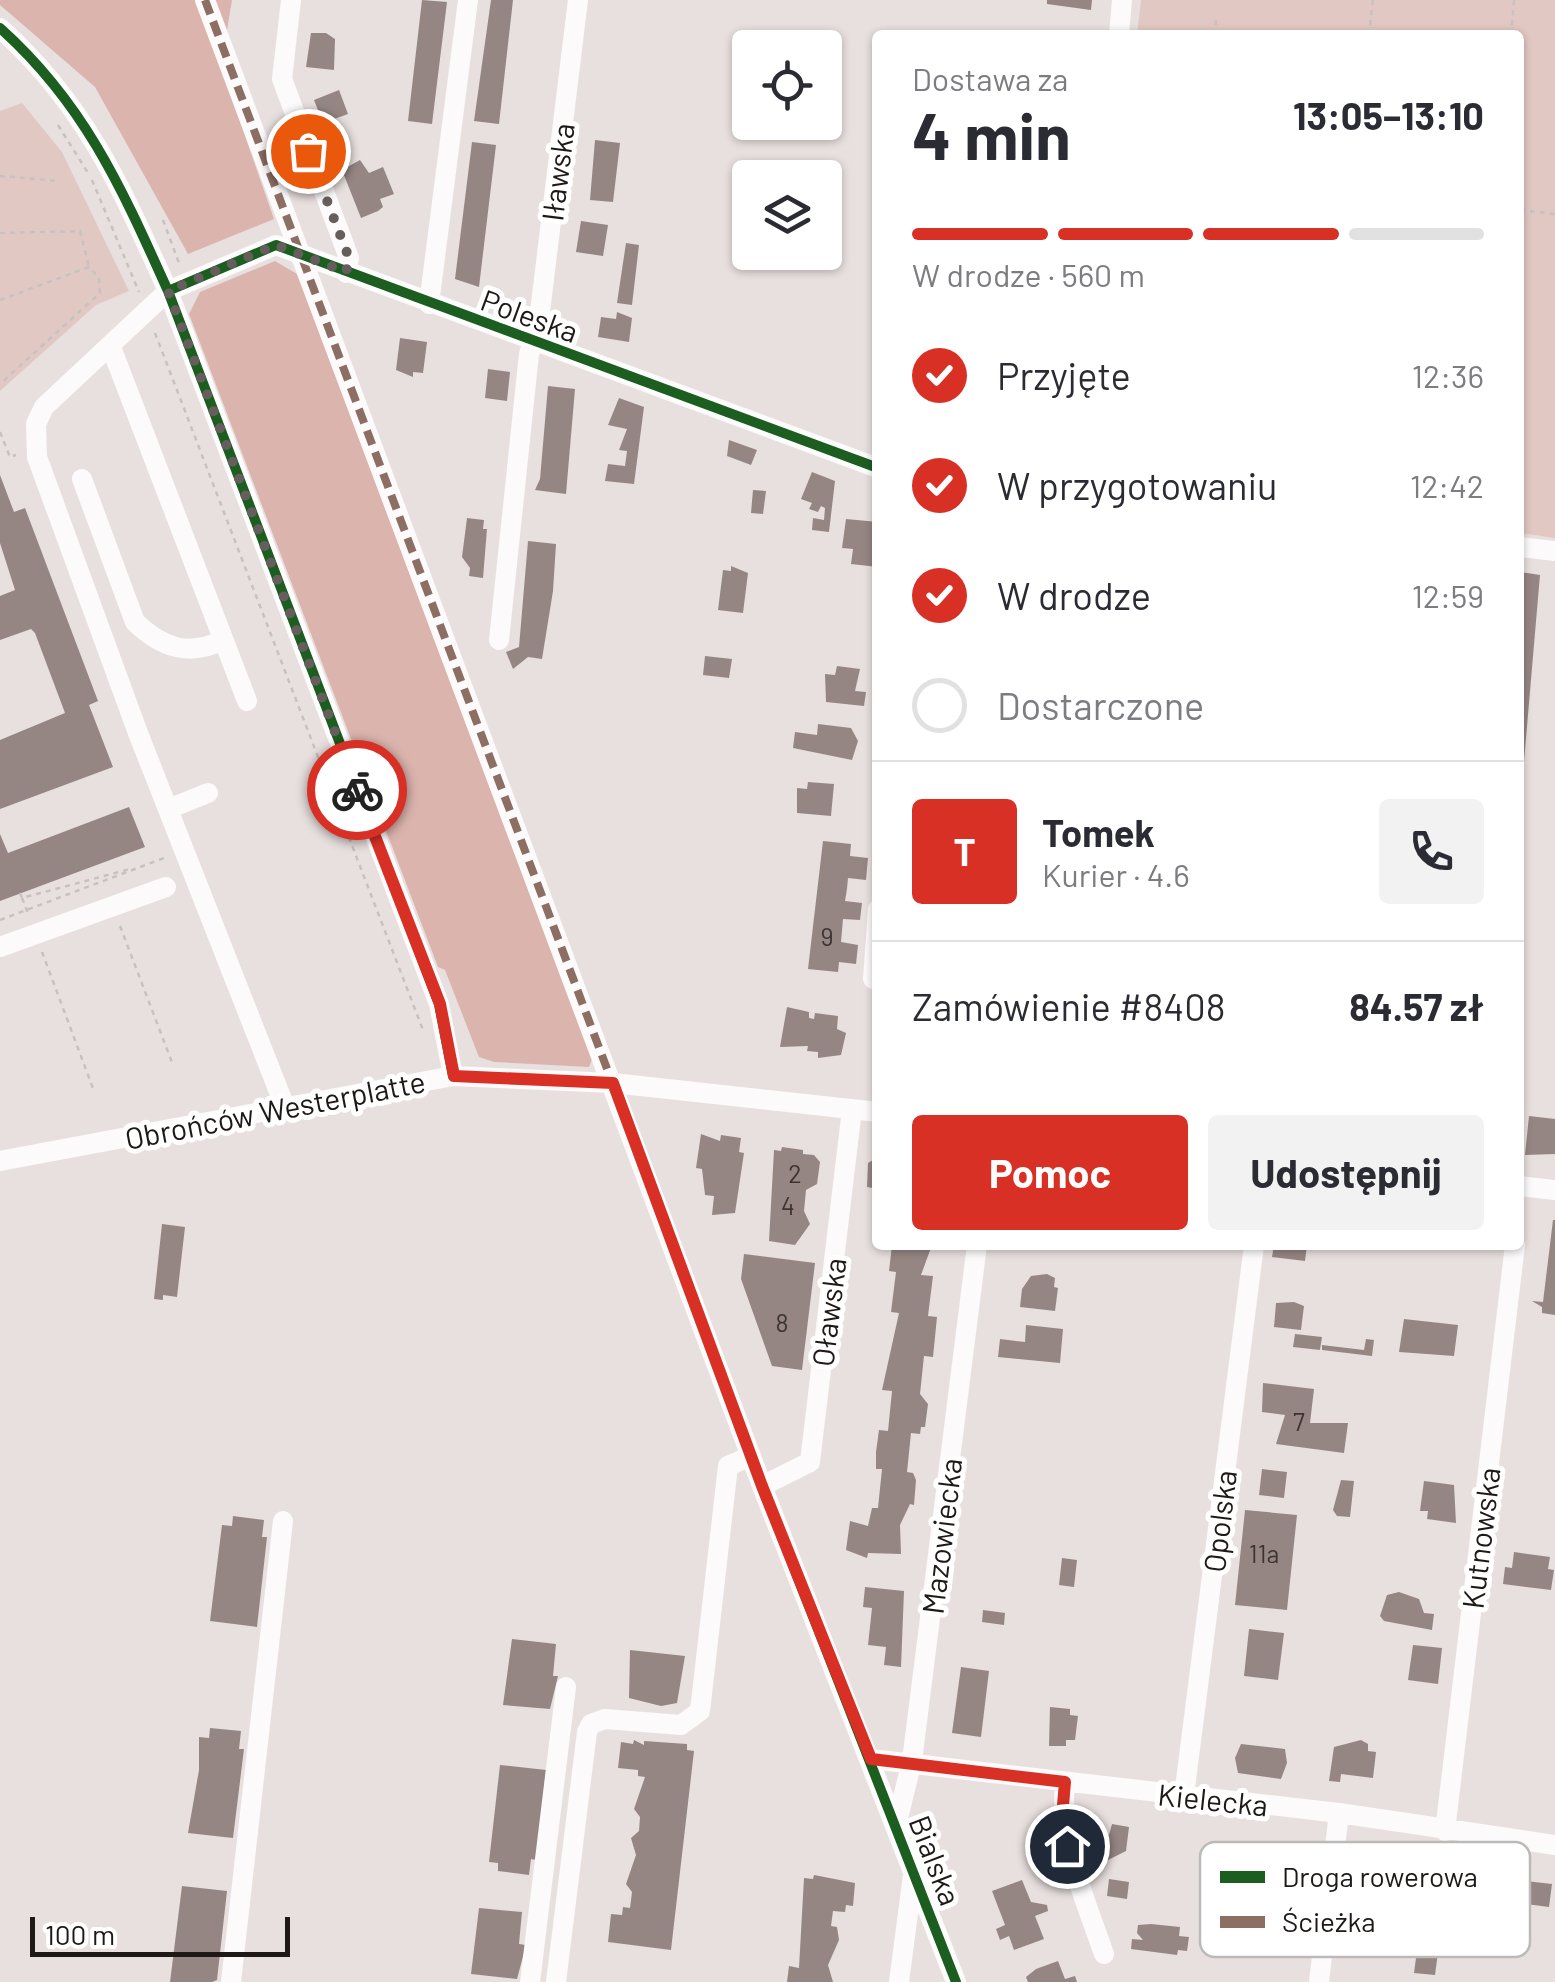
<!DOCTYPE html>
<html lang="pl">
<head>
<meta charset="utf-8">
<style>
  body { margin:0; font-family:Barlow,sans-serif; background:#f2f2f3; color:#2b2b33; height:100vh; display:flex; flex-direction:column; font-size:38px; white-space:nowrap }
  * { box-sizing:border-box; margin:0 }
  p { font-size:32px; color:#7c7c81 }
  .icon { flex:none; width:55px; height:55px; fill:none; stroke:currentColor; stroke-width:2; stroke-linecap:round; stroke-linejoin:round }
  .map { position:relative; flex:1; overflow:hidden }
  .side { position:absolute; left:872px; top:30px; width:652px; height:1220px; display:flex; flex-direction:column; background:#fff; border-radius:10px; box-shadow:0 2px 8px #0004 }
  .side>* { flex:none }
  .controls { position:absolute; left:732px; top:30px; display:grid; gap:20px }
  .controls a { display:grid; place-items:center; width:110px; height:110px; border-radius:10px; background:#fff; box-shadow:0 2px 8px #0004; font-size:50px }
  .scale { position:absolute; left:30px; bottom:25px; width:260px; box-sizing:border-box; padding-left:10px; border:5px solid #1e1817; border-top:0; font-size:28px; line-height:35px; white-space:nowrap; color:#1e1817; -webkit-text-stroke:8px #fff; paint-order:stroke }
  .pin { position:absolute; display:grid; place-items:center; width:85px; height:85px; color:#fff; margin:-42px; border:5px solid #fff; border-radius:50%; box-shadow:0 2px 10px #0007 }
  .courier { position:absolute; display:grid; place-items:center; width:100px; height:100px; margin:-50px; border:8px solid #d93025; border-radius:50%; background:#fff; color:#222; box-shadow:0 2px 12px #0007 }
  .summary em { font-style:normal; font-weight:700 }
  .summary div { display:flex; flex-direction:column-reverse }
  .summary { display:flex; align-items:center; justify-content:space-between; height:170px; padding:0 40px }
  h1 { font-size:65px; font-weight:700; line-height:75px }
  .bar { display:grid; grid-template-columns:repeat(4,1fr); gap:15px 10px; align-content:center; height:120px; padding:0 40px }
  .bar i { height:12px; border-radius:8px; background:#e1e1e2 }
  .bar .current { background:#d93025 }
  .bar p { grid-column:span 4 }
  .line { display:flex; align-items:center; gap:25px; padding:0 40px; border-top:2px solid #e1e1e2 }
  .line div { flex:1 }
  .round { display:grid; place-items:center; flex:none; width:105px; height:105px; border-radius:10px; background:#f2f2f3 }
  ol { padding:0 40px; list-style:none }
  li { display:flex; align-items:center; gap:30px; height:110px }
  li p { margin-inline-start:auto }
  li .icon { padding:10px; border-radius:50%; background:#d93025; color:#fff; stroke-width:4 }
  li:last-child { color:#7c7c81 }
  li i { width:55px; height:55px; border:5px solid #e1e1e2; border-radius:50% }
  .action { display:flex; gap:20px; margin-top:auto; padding:20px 40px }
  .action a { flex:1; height:115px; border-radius:10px; background:#d93025; color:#fff; font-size:40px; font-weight:700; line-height:115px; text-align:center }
  .action a+a { background:#f2f2f3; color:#2b2b33 }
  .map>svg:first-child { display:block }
  .green { fill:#e2c8c3 }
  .forest { fill:#dcb4ae }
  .building { fill:#958684 }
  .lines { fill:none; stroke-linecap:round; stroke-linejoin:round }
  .path { stroke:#c5c2c1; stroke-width:2.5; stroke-dasharray:5 5; stroke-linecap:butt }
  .minor { stroke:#fcfafa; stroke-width:20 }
  .quiet { stroke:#8d6e63; stroke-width:8; stroke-dasharray:15 8; stroke-linecap:butt }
  .cycleway-casing { stroke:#fff; stroke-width:16 }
  .cycleway { stroke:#1b5e20; stroke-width:10 }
  .done { stroke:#655e5d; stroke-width:10; stroke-dasharray:0 18 }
  .route { stroke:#d93025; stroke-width:12 }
  .labels { text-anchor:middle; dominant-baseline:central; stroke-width:10; stroke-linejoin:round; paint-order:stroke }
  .number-label { font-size:25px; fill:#3c3432 }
  .street-label { font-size:30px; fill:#1e1817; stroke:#fff }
  .key { fill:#fff; stroke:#bcbab9; stroke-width:2.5 }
  .key-label { font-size:28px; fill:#1e1817 }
</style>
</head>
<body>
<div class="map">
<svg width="1555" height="1982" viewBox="0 0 1555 1982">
  <rect width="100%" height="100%" fill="#e8e0de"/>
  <!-- green -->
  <path class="green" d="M1141,0H1555V538L1520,533V35H1137Z
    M22,103L62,152L129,291L96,305L0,391V111Z"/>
  <!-- forest -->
  <path class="forest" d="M0,0H232L221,67L274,219L188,254L95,87L0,5Z
    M275,261L297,274L593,1057L589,1067L494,1062L479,1057L445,970L438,967L189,314L200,292Z"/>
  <!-- building -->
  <path class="building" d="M422,0L447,2L432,124L408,121Z
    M491,0H513L499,124L474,121Z
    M1047,0H1092L1091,10L1047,4Z
    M311,33H326L335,39L334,70L306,67Z
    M339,90L348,114L323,123L314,100Z
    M595,140L620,143L613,202L590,200Z
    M472,142L496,145L479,287L455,279Z
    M360,160L369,173L383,167L394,194L380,199L383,207L378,211L361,218L342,170Z
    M581,221L608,225L603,256L576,252Z
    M626,243L639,245L632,305L617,303Z
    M617,312L632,318L629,342L598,337L601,317L616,319Z
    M400,338L427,342L423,373L413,372V377L396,370Z
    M488,369L510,372L507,401L485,398Z
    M548,386L575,389L566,494L535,490L540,479Z
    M619,398L644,407L634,484L605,481L608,464L625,466L627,451L619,450L627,429L608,425Z
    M729,440L757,450L751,465L727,456Z
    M812,472L835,481L829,532L812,530L813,518L824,520L825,508L821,506L818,512L809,509L812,503L801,499Z
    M0,475L14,512L25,508L98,701L89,705L113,767L0,809V740L65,713L35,633L31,629L0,640V596L15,590L0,543Z
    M753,490L766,491L763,514L751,513Z
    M467,518L484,520L483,529H487L483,578L469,576L470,568L462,557Z
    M846,519L878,522V567L851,564L853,549L842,548Z
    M528,541L556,544L553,591L542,659L528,657L513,669L506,652L519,647Z
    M731,566L748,573L743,613L718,610L723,570L731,571Z
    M1520,572L1540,575L1524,761L1520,760Z
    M705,656L732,659L729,678L703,675Z
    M837,666L860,669L855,691L866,692L864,706L826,702L825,674L835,675Z
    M818,724L851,728L858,741L852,760L793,748L795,732L817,735Z
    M808,782L834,784L831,816L797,813V788L807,789Z
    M129,807L145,847L0,901V834L8,853Z
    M823,841L851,844L850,856L868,858L866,880L848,878L847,889L845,901L862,903L860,920L843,919L841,942L858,945L856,964L839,962L838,972L808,969Z
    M787,1007L809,1012V1018L814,1019L815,1013L838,1016L837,1029L846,1033L841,1055L818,1058V1052L807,1051L808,1046L780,1047Z
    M1529,1116L1555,1119V1154L1525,1155Z
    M701,1134L720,1141L721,1135L741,1138L739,1152L744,1153L735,1213L712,1215L714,1196L705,1195L702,1169L696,1168Z
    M782,1147L803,1150V1154L814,1155L820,1162L817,1184L806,1190L804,1211L810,1224L795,1245L769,1241L774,1150L781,1151Z
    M878,1157V1189L867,1187L868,1163Z
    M1553,1220H1555V1315L1542,1313V1307L1532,1301L1543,1302Z
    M162,1224L185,1227L177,1297L163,1295V1300L154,1299Z
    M892,1245H932L921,1275L933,1276L928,1316L937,1317L933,1357L924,1356L920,1394L928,1404L925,1427H921L920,1434L911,1433L907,1472L913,1473L916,1480L914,1505L910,1504L900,1525L901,1554L868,1553L867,1558L846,1550L850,1521L868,1526L872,1508H878L882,1469H876V1452L879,1430L888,1431L892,1391L882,1390L899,1313L891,1312L896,1272L889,1271Z
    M1274,1245H1307L1305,1261L1272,1257Z
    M744,1254L815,1263L802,1370L772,1366L741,1279Z
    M1047,1274L1055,1278L1054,1287L1058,1288L1055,1311L1020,1307L1022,1289L1031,1276Z
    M1294,1302L1304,1306L1301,1330L1274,1327L1276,1303Z
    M1404,1319L1458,1325L1454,1356L1399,1352Z
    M1026,1325L1063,1329L1060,1363L998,1357L1000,1339L1025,1342Z
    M1295,1334L1322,1337L1320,1350L1293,1347Z
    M1366,1339L1374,1340L1372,1356L1322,1350V1345L1364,1350Z
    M1263,1383L1314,1389L1310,1423H1348L1344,1453L1276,1444L1285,1415L1262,1412Z
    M1262,1469L1287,1472L1284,1498L1259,1495Z
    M1341,1480L1354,1481L1350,1517L1337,1516L1333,1510Z
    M1424,1481L1454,1485L1456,1523L1427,1519L1428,1511H1420Z
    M1245,1510L1297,1515L1287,1610L1235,1605Z
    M233,1516L264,1520L262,1537H267L257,1627L210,1621L222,1525L232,1526Z
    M1514,1552L1550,1557L1548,1569L1554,1570L1551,1590L1503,1584L1505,1567L1512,1568Z
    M1062,1558L1077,1560L1074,1587L1059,1585Z
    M865,1587L904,1591L901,1667L884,1665L886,1647L868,1645L872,1608L863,1607Z
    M1399,1592L1419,1599L1424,1613L1434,1614L1432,1630L1384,1621L1380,1616L1387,1595Z
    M983,1610L1005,1613L1004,1625L982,1622Z
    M1249,1629L1284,1633L1278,1680L1244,1676Z
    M512,1639L556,1644L553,1676H558L550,1709L503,1705Z
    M1413,1645L1442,1648L1438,1684L1408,1680Z
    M630,1650L685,1656L677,1703L661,1706L629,1698Z
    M961,1667L989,1671L981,1737L952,1733Z
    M1050,1707L1070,1709V1715L1078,1716L1075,1740H1066V1746H1049Z
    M210,1728L241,1731L239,1749H244L233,1838L188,1833L199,1770V1737L209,1738Z
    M634,1740L644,1745V1741L687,1744V1750L694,1751L671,1950L608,1942L611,1914L622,1915L623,1907L630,1908L632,1892L626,1884L636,1855L631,1838L639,1831L640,1817L634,1809L645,1777L638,1776V1770L618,1768L621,1742L633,1744Z
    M1361,1740L1368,1744V1751L1376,1752L1373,1778L1341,1774L1340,1782L1329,1781L1334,1747Z
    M1241,1744L1285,1749L1287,1763L1281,1779L1238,1773L1235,1758Z
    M500,1765L546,1770L536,1860L531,1859L529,1875L498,1871V1863L489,1862Z
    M1112,1824L1129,1827L1126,1851L1098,1865L1087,1839L1109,1835Z
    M814,1875L855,1883L853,1906L846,1905L845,1912L833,1911L831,1926L837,1927L839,1940L828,1965L833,1982H787L789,1966L799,1968L804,1878L813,1879Z
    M1109,1879L1129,1882L1127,1899L1107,1896Z
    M1022,1880L1031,1902L1047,1905L1048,1911L1035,1916L1044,1939L1014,1950L1009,1936L1000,1940L996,1929L1005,1925L992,1891Z
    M1518,1880L1552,1884L1549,1907L1526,1904L1524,1921L1508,1919Z
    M182,1886L227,1891L217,1980L212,1982H170Z
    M479,1908L522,1912L519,1944L526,1945L517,1979L471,1974Z
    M1151,1924L1180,1927L1179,1936L1189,1937L1187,1951L1178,1950L1177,1955L1131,1949L1132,1939L1143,1940L1137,1933L1138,1925Z
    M1418,1943L1439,1945L1435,1975L1414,1973Z
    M1058,1961L1065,1979L1075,1976L1077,1982H1028L1026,1977L1036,1969Z"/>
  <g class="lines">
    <!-- path -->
    <path class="path" d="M1215,35L1216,16
      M1369,35L1373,0
      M1511,35L1514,0
      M58,125L88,173
      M0,176L59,181
      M92,180L139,292
      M1520,210L1555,214
      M163,220L179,263
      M0,233L80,231L89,267
      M0,300L89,267L99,278L100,293L0,384
      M155,333L423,1030
      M0,432L10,457L16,455
      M20,893L22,898L130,869
      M22,898L29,916
      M0,920L164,858
      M120,926L173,1065
      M42,952L94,1091"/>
    <!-- minor -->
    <path class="minor" d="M205,0L762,1486L956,1982
      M291,0L282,79L349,258L346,273
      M0,28C85,104 122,189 168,291L439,1004L453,1076
      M1119,35L1122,0
      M429,304L468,0
      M111,347L247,701
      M82,479L135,622C162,648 189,657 223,640
      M1520,547L1555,551
      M499,640L529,354L538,328L578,0
      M168,809L208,793
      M0,947L166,887
      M873,979L878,909
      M285,1107L138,733L37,457L36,424L44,407L168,291L276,245L878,468
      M0,1161L453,1076L613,1083L878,1112
      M1520,1186L1555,1190
      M762,1486L810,1462L852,1109
      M871,1759L1339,1813L1555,1845
      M1065,1782C1059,1843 1084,1896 1104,1954
      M1184,1796L1254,1245
      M896,1826L912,1761L977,1245
      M1445,1831L1515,1245
      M231,1982L283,1521
      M530,1982L566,1687
      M556,1982L587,1732L591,1724L605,1719L681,1725L700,1711L728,1466L751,1456
      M899,1982L913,1875
      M1319,1982L1339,1813"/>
    <!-- quiet -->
    <path class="quiet" d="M205,0L615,1090"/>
    <defs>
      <path id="cycleway" d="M0,28C85,104 122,189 168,291L439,1004L453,1076
        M168,291L276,245L878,468
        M613,1083L762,1486L956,1982"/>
    </defs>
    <!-- cycleway casing -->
    <use href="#cycleway" class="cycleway-casing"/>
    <!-- cycleway -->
    <use href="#cycleway" class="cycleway"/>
  </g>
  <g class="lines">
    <!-- done -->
    <path class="done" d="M308,151L349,258L346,272L276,245L168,291L357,790"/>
    <!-- route -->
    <path class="route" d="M357,790L440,1004L454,1076L613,1083L762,1486L871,1759L1065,1782L1062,1817L1067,1846"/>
  </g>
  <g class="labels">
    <!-- number labels -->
    <g class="number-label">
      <text x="827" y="936">9</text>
      <text x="795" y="1173">2</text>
      <text x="788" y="1205">4</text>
      <text x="782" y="1322">8</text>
      <text x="1299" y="1421">7</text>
      <text x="1264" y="1553">11a</text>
    </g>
    <!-- street labels -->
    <g class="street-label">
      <text transform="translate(557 172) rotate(-83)">Iławska</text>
      <text transform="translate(530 315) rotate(20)">Poleska</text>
      <text transform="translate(275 1109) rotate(-11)">Obrońców Westerplatte</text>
      <text transform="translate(828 1312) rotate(-83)">Oławska</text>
      <text transform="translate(1219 1521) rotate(-83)">Opolska</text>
      <text transform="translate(941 1536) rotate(-83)">Mazowiecka</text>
      <text transform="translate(1480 1538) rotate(-83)">Kutnowska</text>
      <text transform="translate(1213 1799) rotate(6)">Kielecka</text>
      <text transform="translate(936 1860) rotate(69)">Bialska</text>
    </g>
  </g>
  <!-- legend -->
  <rect x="1200" y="1842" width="330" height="115" rx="15" class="key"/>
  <rect x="1220" y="1871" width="45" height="12" fill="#1b5e20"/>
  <rect x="1220" y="1916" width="45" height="12" fill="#8d6e63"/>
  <g class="key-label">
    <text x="1282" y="1887">Droga rowerowa</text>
    <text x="1282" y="1932">Ścieżka</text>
  </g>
</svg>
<div class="controls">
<a><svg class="icon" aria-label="locate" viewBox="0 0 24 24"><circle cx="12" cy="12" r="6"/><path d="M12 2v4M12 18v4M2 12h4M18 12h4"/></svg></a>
<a><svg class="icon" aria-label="layers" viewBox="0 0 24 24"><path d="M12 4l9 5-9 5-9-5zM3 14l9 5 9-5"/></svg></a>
</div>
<div class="scale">100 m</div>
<div class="pin" style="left:308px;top:151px;background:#ea580c"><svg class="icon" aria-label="bag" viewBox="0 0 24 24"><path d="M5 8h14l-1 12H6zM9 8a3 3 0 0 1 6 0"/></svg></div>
<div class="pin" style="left:1067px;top:1846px;background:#1f2937"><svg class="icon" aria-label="home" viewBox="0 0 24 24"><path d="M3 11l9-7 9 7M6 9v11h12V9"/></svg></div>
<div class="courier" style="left:357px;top:790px"><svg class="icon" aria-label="bike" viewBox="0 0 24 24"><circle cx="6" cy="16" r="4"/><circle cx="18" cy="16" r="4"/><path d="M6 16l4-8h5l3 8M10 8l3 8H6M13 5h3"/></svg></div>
<section class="side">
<div class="summary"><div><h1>4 min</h1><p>Dostawa za</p></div><em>13:05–13:10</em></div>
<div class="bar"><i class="current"></i><i class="current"></i><i class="current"></i><i></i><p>W drodze · 560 m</p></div>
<ol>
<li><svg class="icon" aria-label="check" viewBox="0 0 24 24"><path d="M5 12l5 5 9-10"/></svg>Przyjęte<p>12:36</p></li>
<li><svg class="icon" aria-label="check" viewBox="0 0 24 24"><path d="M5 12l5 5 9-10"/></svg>W przygotowaniu<p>12:42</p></li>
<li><svg class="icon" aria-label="check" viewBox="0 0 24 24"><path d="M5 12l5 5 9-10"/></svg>W drodze<p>12:59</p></li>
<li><i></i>Dostarczone</li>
</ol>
<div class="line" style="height:180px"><b class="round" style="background:#d93025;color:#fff">T</b><div><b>Tomek</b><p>Kurier · 4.6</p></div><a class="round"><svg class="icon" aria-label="phone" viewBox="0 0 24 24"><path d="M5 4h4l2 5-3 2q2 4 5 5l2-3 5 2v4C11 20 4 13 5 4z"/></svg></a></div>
<div class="line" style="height:130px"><div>Zamówienie #8408</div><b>84.57 zł</b></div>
<div class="action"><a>Pomoc</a><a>Udostępnij</a></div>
</section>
</div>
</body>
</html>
